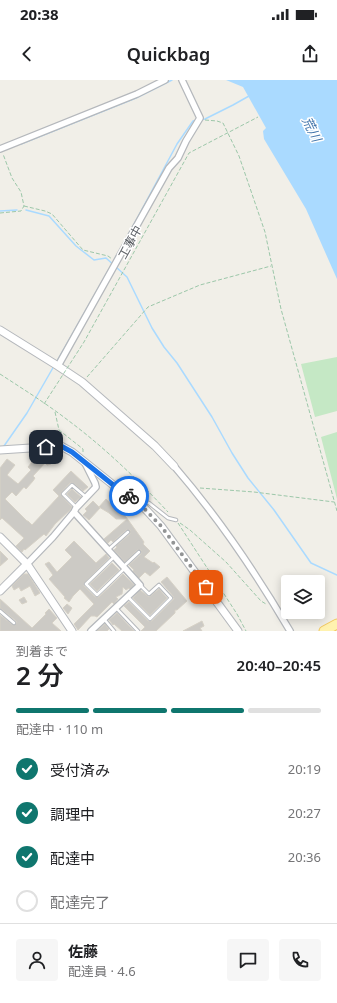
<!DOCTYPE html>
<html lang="ja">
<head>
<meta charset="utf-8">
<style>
  body { margin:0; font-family:"Noto Sans","Noto Sans JP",sans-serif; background:#f6f6f6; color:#202124; height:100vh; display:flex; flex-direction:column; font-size:15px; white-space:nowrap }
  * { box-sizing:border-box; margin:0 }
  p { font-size:13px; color:#757577 }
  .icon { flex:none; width:22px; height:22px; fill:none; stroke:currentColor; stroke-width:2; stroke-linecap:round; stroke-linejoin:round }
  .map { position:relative; height:551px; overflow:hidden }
  .panel { display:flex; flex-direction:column; background:#fff; flex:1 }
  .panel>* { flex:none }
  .controls { position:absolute; left:281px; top:495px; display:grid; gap:8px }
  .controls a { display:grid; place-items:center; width:44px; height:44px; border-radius:4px; background:#fff; box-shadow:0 2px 10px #0003; font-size:20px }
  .pin { position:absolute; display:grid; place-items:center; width:34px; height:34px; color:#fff; margin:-17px; border-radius:8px; box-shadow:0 2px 6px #0006 }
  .courier { position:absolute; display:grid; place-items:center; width:40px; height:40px; margin:-20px; border:3px solid #1a73e8; border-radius:50%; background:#fff; color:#222; box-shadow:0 1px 5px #0007 }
  .overview em { font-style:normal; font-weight:600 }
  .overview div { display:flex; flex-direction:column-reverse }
  .overview { display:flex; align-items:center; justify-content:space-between; height:68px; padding:0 16px }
  h1 { font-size:26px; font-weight:600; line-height:30px }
  .bar { display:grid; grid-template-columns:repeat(4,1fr); gap:6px 4px; align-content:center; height:48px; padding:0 16px }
  .bar i { height:5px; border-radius:3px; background:#e0e0e0 }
  .bar .current { background:#0f766e }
  .bar p { grid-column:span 4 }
  .line { display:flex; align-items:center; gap:10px; padding:0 16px; border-top:1px solid #e0e0e0 }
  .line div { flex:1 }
  .round { display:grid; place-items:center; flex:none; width:42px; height:42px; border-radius:4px; background:#f6f6f6 }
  ol { padding:0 16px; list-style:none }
  li { display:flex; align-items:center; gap:12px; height:44px }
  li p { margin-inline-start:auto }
  li .icon { padding:4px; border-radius:50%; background:#0f766e; color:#fff; stroke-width:4 }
  li:last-child { color:#757577 }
  li i { width:22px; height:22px; border:2px solid #e0e0e0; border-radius:50% }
  .status { display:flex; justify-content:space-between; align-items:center; height:28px; padding:0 20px; background:#fff; direction:ltr }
  .status svg { height:11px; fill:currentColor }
  header { display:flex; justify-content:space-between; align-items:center; height:52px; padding:0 16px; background:#fff; font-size:18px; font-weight:600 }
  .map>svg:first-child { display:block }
  .green { fill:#c5e8c5 }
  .water { fill:#aadaff }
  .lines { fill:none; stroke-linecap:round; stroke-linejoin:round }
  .stream { stroke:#aadaff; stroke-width:1.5 }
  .building { fill:#cccac5; stroke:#d6d1c6 }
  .service-casing { stroke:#b5b8bc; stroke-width:4.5 }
  .minor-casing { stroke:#b5b8bc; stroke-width:8 }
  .tertiary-casing { stroke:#b5b8bc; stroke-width:9 }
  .primary-casing { stroke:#f2c960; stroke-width:11 }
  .path { stroke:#9cc7a9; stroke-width:1; stroke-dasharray:4 2; stroke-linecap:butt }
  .service { stroke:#fff; stroke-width:2.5 }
  .minor { stroke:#fff; stroke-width:5.5 }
  .tertiary { stroke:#fff; stroke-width:7 }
  .primary { stroke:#fff2af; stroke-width:9 }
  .path-bridge { stroke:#9cc7a9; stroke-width:1; stroke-dasharray:4 2; stroke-linecap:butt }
  .done { stroke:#929495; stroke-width:4; stroke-dasharray:0 7.2 }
  .route { stroke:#1a73e8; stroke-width:5 }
  .labels { text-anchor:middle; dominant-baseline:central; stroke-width:3; stroke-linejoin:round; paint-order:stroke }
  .street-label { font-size:12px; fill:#5f6368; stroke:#fff }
  .water-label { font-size:13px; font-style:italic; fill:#4174aa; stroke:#fff }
</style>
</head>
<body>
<div class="status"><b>20:38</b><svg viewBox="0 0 49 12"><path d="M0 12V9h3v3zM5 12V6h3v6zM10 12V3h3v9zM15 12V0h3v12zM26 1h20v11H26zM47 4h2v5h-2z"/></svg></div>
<header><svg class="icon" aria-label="back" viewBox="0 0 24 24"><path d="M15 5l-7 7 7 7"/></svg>Quickbag<svg class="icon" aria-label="share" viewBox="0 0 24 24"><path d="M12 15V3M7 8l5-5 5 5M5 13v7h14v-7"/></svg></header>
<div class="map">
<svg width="337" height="551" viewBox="0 0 337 551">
  <rect width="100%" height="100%" fill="#f1efe8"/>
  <!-- green -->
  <path class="green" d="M337,277V331L315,337L301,284Z
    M337,352V419L321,357Z"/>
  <!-- water -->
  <path class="water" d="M226,0H337V199L306,129L264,59L263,51L266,48L243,7Z"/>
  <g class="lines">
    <!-- stream -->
    <path class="stream" d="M200,40L205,39L233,25L249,16
      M21,64L136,18L172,0
      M26,130L49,136L76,166L94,180L106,178L127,197L152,248L164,267L177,283L212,337L232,373L248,398L274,430L311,483L337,495
      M0,131L17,130
      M56,283L125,161L177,64L193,41L197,40
      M4,366L27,333L54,286"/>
  </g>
  <!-- building -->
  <path class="building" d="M45,373L53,374L57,378L51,384L47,385L45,383L33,396L35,398L33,401L26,409L24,407L16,416L12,412L5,419L27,441H28L32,445L59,416L53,410L71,391L88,407L83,411L73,403H70L60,414L72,427L70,430L55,444L46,456L44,454L25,470L24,469L22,472L16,466L24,458L2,438L0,440V388L7,379L15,385L7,395L18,404L31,390L28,387L36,377L39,380Z
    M72,409L81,417L75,422L67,414Z
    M106,419L126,437L144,462L143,464L150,471L144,477L153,483L154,482L160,487L150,496L145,492L139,498L133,491L134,490L129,485L141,474V470H137L125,482L114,470L117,467L116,466L130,454V450H126L113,462L111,460L108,463L104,459L127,439H116L109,433L99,427Z
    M93,421L100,428L89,440L83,435L87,431L85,429Z
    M74,461L96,483L106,474L109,478L84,503V506L95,517H99L123,494L134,505L130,509L129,508L126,510L123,507L122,514L116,517L118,519L114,524L112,522L97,537L95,536H91L78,550L74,544L94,524L80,509L73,516L69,522L64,518L65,517L49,499L53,495L45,484L49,482L57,492L72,477L65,470Z
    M0,471L8,479L0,486Z
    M112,483L119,490L97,511L90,504Z
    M24,494H28L40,513L35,516L30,506L21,511L19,507L14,510L12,506Z
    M167,497L187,521L177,530H175V533L156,551H141L145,547L124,526L129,522L148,541H152L174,519L173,516L161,502Z
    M159,509L167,518L150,535L133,518L140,510L149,517Z
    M24,517L27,522L22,524L19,520Z
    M0,519L32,548L46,534L45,533L49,529L57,538L52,543L61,551H0V535L13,545H15L17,543L16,541L0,528Z
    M67,524L72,528L68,534L63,528Z
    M117,533L134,551H122L114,544L113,545L109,540Z
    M202,541L204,546L200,548L202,551H183Z
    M105,544L109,549L107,551H97Z"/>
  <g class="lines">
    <defs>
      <path id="service" d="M140,421L149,423L168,438L176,440
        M76,427L63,414L72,405L86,417
        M109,469L128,452
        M114,477L86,504L97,515L125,488
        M124,486L139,472
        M128,517L150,539L171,518L159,505L149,514L140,505
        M116,528L138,551
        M0,531L14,543
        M104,539L114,551"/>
      <path id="minor" d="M0,69L137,14L165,0
        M58,286L169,88L178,78L186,61L200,38L182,0
        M174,386C218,437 256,493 290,551
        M74,432L140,505L91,551
        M27,484L53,457L74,432L76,428L96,407L95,403L85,383"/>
      <path id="tertiary" d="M0,250L58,286L82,302L155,366L174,386
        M0,370L61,366L72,372L122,412L137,420L161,446L238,551
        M0,457L27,484L72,551
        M0,511L27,484"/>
      <path id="primary" d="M324,551L337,544"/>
    </defs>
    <!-- service casing -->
    <use href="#service" class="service-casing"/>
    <!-- minor casing -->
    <use href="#minor" class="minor-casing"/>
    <!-- tertiary casing -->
    <use href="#tertiary" class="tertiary-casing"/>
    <!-- primary casing -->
    <use href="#primary" class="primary-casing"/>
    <!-- path -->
    <path class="path" d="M205,40L217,41L223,43L239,76L265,152L281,229L337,431
      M24,126L45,131L52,134L83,170L108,176L112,179
      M0,133L21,131L24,126L21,112L12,98L3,74
      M0,294C23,309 47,324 69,341C105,368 137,399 168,432
      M87,297L148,227L200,205L271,186
      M55,332L59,350L83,369V373
      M200,408L254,412L334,422
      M178,443L237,534L246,551
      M180,443L190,450L226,482L261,521L266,524"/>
    <!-- service -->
    <use href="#service" class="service"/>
    <!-- minor -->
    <use href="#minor" class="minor"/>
    <!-- tertiary -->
    <use href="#tertiary" class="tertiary"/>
    <!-- primary -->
    <use href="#primary" class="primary"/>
    <!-- path-bridge -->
    <path class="path-bridge" d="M44,324L84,262L189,73L258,37"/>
  </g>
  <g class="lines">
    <!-- done -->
    <path class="done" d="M129,416L136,420L161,446L206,507"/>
    <!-- route -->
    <path class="route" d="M46,367L61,366L72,372L122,412L129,416"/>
  </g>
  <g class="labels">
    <!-- street labels -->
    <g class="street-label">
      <text transform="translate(130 162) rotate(-61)">工事中</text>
    </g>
    <!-- water labels -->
    <g class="water-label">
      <text transform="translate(312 49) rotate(63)">荒川</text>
    </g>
  </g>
</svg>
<div class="controls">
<a><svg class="icon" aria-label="layers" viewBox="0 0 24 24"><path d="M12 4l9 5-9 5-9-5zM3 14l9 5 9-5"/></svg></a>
</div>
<div class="pin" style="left:206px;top:507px;background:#ea580c"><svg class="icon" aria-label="bag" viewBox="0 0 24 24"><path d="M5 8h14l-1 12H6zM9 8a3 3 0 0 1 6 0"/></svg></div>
<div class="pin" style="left:46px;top:367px;background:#1f2937"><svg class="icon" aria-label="home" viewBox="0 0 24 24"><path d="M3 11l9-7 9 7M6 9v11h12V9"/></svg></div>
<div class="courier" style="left:129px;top:416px"><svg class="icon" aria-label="bike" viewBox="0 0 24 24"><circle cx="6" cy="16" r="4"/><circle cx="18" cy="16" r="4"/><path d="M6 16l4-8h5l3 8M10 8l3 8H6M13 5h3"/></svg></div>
</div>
<section class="panel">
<div class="overview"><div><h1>2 分</h1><p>到着まで</p></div><em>20:40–20:45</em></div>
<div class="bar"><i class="current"></i><i class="current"></i><i class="current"></i><i></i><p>配達中 · 110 m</p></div>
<ol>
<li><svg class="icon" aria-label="check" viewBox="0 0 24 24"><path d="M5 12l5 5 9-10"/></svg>受付済み<p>20:19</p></li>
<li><svg class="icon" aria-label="check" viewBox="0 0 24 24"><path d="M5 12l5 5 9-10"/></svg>調理中<p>20:27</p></li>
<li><svg class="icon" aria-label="check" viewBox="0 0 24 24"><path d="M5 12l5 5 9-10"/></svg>配達中<p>20:36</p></li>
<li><i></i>配達完了</li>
</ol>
<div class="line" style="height:72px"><a class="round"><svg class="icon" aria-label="person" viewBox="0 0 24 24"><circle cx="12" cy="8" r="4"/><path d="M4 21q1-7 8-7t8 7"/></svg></a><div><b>佐藤</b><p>配達員 · 4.6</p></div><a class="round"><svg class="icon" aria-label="chat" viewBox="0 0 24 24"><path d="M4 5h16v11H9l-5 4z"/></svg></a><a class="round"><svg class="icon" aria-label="phone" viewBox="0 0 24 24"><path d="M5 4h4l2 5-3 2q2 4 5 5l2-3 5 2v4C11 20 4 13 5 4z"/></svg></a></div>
</section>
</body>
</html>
